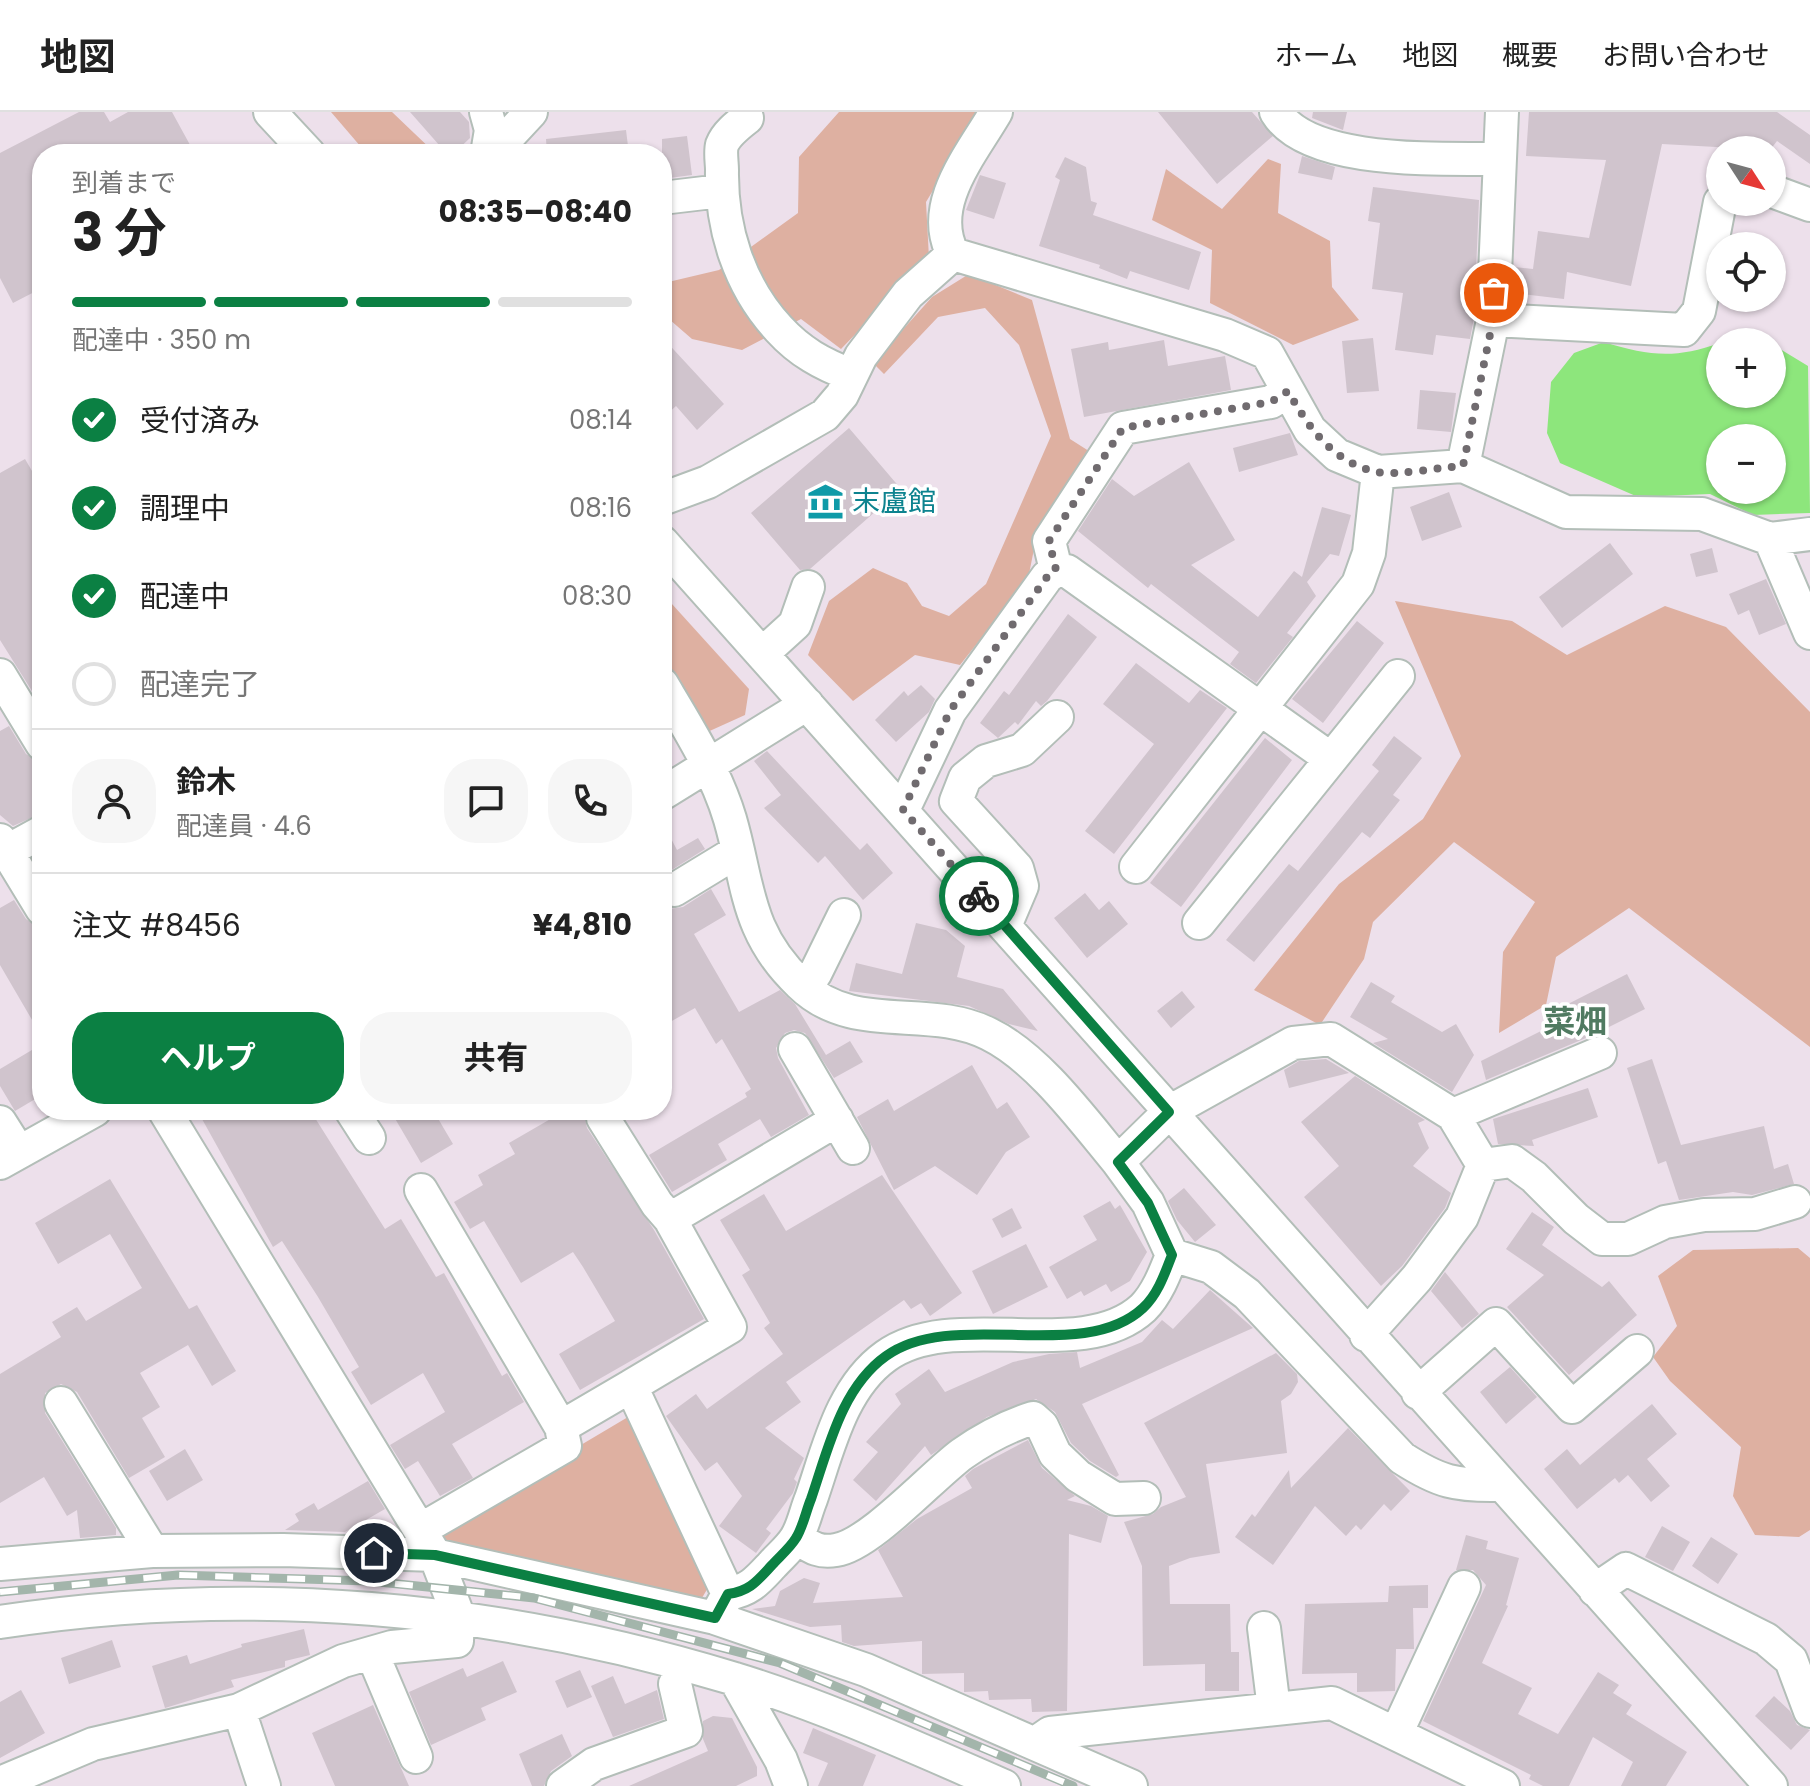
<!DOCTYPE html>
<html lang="ja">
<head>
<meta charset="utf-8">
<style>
  body { margin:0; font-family:Poppins,"Noto Sans JP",sans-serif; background:#f6f6f6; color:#222; height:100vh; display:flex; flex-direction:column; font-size:30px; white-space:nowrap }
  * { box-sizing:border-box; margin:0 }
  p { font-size:26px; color:#767676 }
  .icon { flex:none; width:44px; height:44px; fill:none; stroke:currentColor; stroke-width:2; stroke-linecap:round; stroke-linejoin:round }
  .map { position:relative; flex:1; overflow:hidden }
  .drawer { position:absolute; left:32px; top:32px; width:640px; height:976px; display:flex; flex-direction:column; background:#fff; border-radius:32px; box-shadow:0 2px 6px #0004 }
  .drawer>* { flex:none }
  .needle { width:52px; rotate:126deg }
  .fabs { position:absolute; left:1706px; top:24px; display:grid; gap:16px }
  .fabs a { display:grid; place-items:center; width:80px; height:80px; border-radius:50%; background:#fff; box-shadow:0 2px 6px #0004; font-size:40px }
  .pin { position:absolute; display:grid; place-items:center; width:68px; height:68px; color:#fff; margin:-34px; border:4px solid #fff; border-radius:50%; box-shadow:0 2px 8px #0007 }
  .courier { position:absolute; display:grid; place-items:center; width:80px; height:80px; margin:-40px; border:6px solid #0b8043; border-radius:50%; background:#fff; color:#222; box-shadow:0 2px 10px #0007 }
  .head em { font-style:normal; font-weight:700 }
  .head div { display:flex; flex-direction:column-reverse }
  .head { display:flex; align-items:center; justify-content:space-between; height:136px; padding:0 40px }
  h1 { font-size:52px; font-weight:700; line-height:60px }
  .bar { display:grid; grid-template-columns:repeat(4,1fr); gap:12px 8px; align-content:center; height:96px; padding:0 40px }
  .bar i { height:10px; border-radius:6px; background:#e0e0e0 }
  .bar .selected { background:#0b8043 }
  .bar p { grid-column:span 4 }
  .line { display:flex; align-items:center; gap:20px; padding:0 40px; border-top:2px solid #e0e0e0 }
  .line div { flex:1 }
  .round { display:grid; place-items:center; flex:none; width:84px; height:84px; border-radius:32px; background:#f6f6f6 }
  ol { padding:0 40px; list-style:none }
  li { display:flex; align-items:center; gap:24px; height:88px }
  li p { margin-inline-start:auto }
  li .icon { padding:8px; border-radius:50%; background:#0b8043; color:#fff; stroke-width:4 }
  li:last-child { color:#767676 }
  li i { width:44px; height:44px; border:4px solid #e0e0e0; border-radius:50% }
  .action { display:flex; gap:16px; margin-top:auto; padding:16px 40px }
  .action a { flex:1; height:92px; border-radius:32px; background:#0b8043; color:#fff; font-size:32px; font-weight:700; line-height:92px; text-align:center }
  .action a+a { background:#f6f6f6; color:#222 }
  header { display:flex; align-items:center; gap:48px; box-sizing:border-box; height:112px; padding:0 40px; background:#fff; border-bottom:2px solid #e0e0e0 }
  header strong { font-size:38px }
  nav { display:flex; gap:44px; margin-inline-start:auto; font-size:28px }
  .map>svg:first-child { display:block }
  .green { fill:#deb0a1 }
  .water { fill:#8de67c; fill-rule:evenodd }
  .building { fill:#d0c4cd }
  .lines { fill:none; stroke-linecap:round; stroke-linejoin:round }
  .minor-casing { stroke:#b3beb8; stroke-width:36 }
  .minor { stroke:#fff; stroke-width:32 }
  .rail-casing { stroke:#a3b5ab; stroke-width:9 }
  .rail { stroke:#fff; stroke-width:6; stroke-dasharray:18; stroke-linecap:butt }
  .done { stroke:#706b6f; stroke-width:8; stroke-dasharray:0 14.4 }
  .route { stroke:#0b8043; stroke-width:10 }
  .labels { text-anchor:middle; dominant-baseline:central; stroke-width:7; stroke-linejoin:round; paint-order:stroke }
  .culture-label { font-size:28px; fill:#0d838f; stroke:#fff; text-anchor:start }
  .quarter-label { font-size:32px; font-weight:bold; fill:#507a61; stroke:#fff }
</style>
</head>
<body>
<header>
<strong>地図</strong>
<nav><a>ホーム</a><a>地図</a><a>概要</a><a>お問い合わせ</a></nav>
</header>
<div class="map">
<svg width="1810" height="1674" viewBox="0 0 1810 1674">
  <rect width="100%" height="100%" fill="#ede0eb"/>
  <!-- green -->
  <path class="green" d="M331,0H392L436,42H367Z
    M839,0H980L926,90L929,146L841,237L801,207L742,238L692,227L662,201L664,171L719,158L798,101L799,45Z
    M1268,47L1281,52L1278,101L1330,129L1332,175L1359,208L1293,233L1210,191L1212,138L1152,108L1166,57L1222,97Z
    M969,162L1032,188L1070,327L1092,341L1034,437L1028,467L960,553L915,543L853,589L808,543L829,489L873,456L907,471L922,494L949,504L986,472L1051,324L1019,233L985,196L938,205L884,262L873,251L932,185Z
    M662,481L749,577L745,603L703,622L662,550Z
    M1395,489L1512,509L1567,543L1665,494L1726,515L1810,600V935L1629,796L1556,845L1546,893L1499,921L1503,840L1535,790L1454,730L1373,810L1364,847L1320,913L1254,878L1339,772L1423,707L1461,644Z
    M1798,1136L1810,1146V1418L1799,1425L1755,1423L1733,1384L1741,1335L1670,1269L1653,1245L1677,1214L1658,1164L1693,1138Z
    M628,1305L709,1474L699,1491L444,1435L434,1420Z"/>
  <!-- water -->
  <path class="water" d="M1604,230C1649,244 1675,247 1720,231V282H1772V232L1808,254L1810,401L1753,403L1710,382L1638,385L1560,351L1547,321L1551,270L1574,241ZM1720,326H1772V378H1720Z"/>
  <!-- building -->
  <path class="building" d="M79,0H104L110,10L128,0H172L195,42H42V176L13,191L0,166V41Z
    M410,0H460L469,10L470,26L453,42H447Z
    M1158,0H1252L1273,24L1217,72Z
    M1313,0H1347L1343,18L1312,6Z
    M1529,0H1777L1810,23V52L1777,29L1770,38L1662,32L1631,174L1567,160L1564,187L1513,181L1514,155L1533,157L1538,119L1589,126L1606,48L1526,44Z
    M626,18L629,42H547L546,27Z
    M687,24L692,63L662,67V27Z
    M1302,44L1335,55L1332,68L1298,61Z
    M1065,45L1086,55L1091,89L1097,91L1093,103L1201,140L1189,178L1130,159L1127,167L1099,156L1100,153L1039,134L1060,68L1055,65Z
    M980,63L1006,71L994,107L966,98Z
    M1373,75L1479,88L1474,206L1470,227L1436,223L1433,243L1395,238L1403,181L1372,177L1380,111L1368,109Z
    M662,225L724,292L697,318L676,294L662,307Z
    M1373,226L1379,279L1347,281L1342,229Z
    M1164,228L1168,254L1225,244L1231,278L1084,305L1071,237L1108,230L1109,238Z
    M1420,278L1456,281L1451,320L1417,317Z
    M849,316L901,377L810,457L800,458L751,401Z
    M1290,321L1298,343L1239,360L1233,336Z
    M25,347L42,376V595L0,528V361Z
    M1189,350L1235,428L1191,453L1258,505L1294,459L1302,465L1322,395L1351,403L1339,444L1330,442L1307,470L1316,484L1287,521L1293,525L1256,571L1230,552L1239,540L1151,472L1148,476L1078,419L1112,367L1134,384Z
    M1449,380L1462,415L1422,429L1410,395Z
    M1610,431L1633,462L1562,516L1539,485Z
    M1712,436L1718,460L1696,465L1690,442Z
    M1766,467L1786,512L1759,523L1749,498L1738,503L1729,482Z
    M1068,502L1097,525L1047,589L1041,594L1036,589L1018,613L1015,610L998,626L980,611L1004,579L1009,583Z
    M1357,509L1384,531L1323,611L1292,587Z
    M1136,551L1189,591L1200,578L1227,596L1114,742L1085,719L1154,632L1103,592Z
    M921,573L935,587L929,600L896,630L875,608L904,579L908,584Z
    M9,614L26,642L42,651V701L13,714L0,703V619Z
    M1394,624L1422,646L1393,683L1400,688L1370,726L1362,720L1254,850L1226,828L1289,752L1298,759L1379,659L1372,653Z
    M1265,626L1292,648L1181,795L1150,771Z
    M767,639L860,738L867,731L893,761L863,788L825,744L818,751L764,696L781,683L754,649Z
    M662,709L677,738L698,726L705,737L662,764Z
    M711,777L726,803L694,822L739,900L780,878L795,892L826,943L850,929L863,950L834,966L805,921L794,918L785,921L776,936L778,946L809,1003L771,1025L760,1007L718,1032L727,1048L672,1080L649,1043L747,985L745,981L751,977L722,927L716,932L695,896L670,910L662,896V798L683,795Z
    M1085,781L1099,798L1109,789L1128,812L1087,846L1054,806Z
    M14,788L26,807L42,818V925L0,853V796Z
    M916,811L946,818L965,834L957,865L1003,877L1038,919L1009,912L969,894L849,879L856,851L902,862Z
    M1627,862L1645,897L1593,923L1486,968L1481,949L1571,904L1566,893Z
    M1371,870L1395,884L1391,890L1442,920L1456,912L1474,943L1452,980L1373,931L1388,927L1350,905Z
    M1182,879L1195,895L1171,916L1157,899Z
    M42,932V983L15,999L0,974V957Z
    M1326,947L1349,961L1289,976L1284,958L1299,949Z
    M1652,947L1681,1033L1764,1014L1774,1057L1788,1052L1794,1072L1752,1083L1733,1080L1679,1088L1666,1049L1658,1052L1627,956Z
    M972,953L997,997L1007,990L1030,1025L1006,1040L977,1083L935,1054L894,1078L857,1005L888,987L894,999Z
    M1355,964L1425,1008L1418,1011L1429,1036L1413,1054L1451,1081L1445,1096L1402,1154L1381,1174L1304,1085L1339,1054L1301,1010Z
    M1588,976L1598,1005L1532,1028L1534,1034L1498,1032L1493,1007Z
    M197,998H310L385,1117L401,1107L436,1165L444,1161L502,1264L507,1261L524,1290L452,1332L473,1366L440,1384L418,1349L405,1357L390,1333L445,1300L423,1261L371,1293L351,1260L359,1255L318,1185L282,1129L273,1135Z
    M390,998H433L453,1032L421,1051Z
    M566,998H583L587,1016L654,1118L704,1207L580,1278L559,1242L615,1209L583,1155L573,1140L521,1171L484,1109L470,1117L454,1090L483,1073L478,1063L515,1042L509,1031Z
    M882,1063L962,1181L930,1204L921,1191L911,1197L904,1188L786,1270L801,1290L765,1316L804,1346L794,1367L797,1370L793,1381L766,1417L771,1421L756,1441L719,1414L742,1384L717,1350L705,1359L666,1304L696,1282L707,1297L783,1242L764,1216L770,1211L742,1163L750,1158L720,1108L764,1082L786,1119Z
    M110,1067L189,1197L197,1193L236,1259L212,1274L188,1233L140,1261L160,1295L142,1306L165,1345L129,1366L77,1280L61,1272L45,1281V1301L116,1416V1423L80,1426L77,1398L67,1404L44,1365L0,1391V1262L61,1225L52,1210L77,1195L86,1209L142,1176L110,1122L58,1152L35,1111Z
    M1184,1076L1216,1113L1195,1130L1177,1108L1168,1089Z
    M1110,1089L1115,1097L1120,1093L1147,1140L1130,1169L1111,1180L1106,1172L1084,1184L1081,1179L1067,1187L1049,1155L1097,1128L1083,1104Z
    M1012,1096L1022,1116L1002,1126L992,1107Z
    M1532,1100L1554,1115L1542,1133L1602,1175L1609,1169L1637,1203L1569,1263L1507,1195L1544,1163L1506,1137Z
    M1026,1132L1048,1175L993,1202L972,1159Z
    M1445,1160L1479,1202L1462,1216L1431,1179Z
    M1210,1178L1253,1216L1082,1292L1119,1363L1116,1365L1090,1349L1071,1331L1055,1300L1036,1287L987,1305L931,1343L925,1334L876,1389L853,1368L878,1340L866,1330L901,1292L895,1282L929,1257L945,1280L1013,1250L1049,1242L1077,1240L1080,1256L1142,1230L1162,1208L1173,1217Z
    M1276,1241L1297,1262L1298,1270L1291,1282L1281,1289L1287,1341L1206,1352L1220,1441L1190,1446L1169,1454L1170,1492H1230L1231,1540H1239V1579H1205V1552L1143,1554L1142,1454L1124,1410L1153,1402L1161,1395L1186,1385L1144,1311Z
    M1510,1255L1537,1285L1506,1312L1480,1280Z
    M1652,1292L1677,1322L1647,1347L1670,1374L1651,1390L1628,1363L1619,1371L1615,1366L1577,1397L1544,1357L1567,1337L1580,1353Z
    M1348,1316L1410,1379L1391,1399L1384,1392L1361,1418L1356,1413L1346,1424L1315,1394L1273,1453L1235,1425L1252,1402L1255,1405L1289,1358L1291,1376Z
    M1028,1328L1042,1356L1075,1384L1067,1388L1091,1394L1108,1404L1101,1431L1069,1422L1067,1599L1032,1600L1031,1587L989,1588L988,1579L964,1580V1561L922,1562V1529L854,1534L842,1530L841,1513L810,1515L752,1497L775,1494L780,1479L804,1466L820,1471L813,1491L903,1485L878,1438L917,1407L972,1376L965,1364L973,1357Z
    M185,1337L203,1368L167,1389L149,1359Z
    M368,1369L385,1397L345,1420L285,1418L299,1409L295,1402L314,1391L318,1398Z
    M1662,1414L1690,1430L1673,1459L1645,1445Z
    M1466,1423L1488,1429L1486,1437L1519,1446L1506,1493L1508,1494L1482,1551L1532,1576L1518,1602L1558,1622L1598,1560L1619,1573L1613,1581L1632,1593L1626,1602L1687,1640L1666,1674H1621L1633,1650L1593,1625L1569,1674H1543L1529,1667L1531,1663L1423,1609L1486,1473L1473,1458H1456Z
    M1711,1425L1738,1442L1718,1472L1692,1454Z
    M1428,1473V1496H1413L1414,1537H1396L1395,1579L1357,1580V1561L1302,1562L1305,1492L1388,1490L1389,1474Z
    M304,1517L310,1543L285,1549V1555L231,1568L234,1575L165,1596L152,1554L187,1543L190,1552L242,1535L241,1532Z
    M112,1528L121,1555L69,1572L61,1546Z
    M503,1549L517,1580L481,1596L486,1608L431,1633L409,1580L463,1556L467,1565Z
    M580,1558L592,1585L567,1596L555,1569Z
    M613,1564L625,1592L657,1578L664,1607L613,1625L591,1574Z
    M21,1578L45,1621L0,1646V1590Z
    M1774,1584L1790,1599L1797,1613L1810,1618L1791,1638L1755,1604Z
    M373,1593L409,1674H335L312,1621Z
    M713,1604L732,1606L757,1655V1664L736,1674H629L708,1639L703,1627V1609Z
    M813,1616L876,1643L863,1674H818L828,1651L803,1641Z
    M562,1622L572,1644L551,1659L544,1674H532L519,1642Z"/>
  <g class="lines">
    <defs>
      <path id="minor" d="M270,0L309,42
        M486,0L491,18L487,42
        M996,0C971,43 927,93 953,142L1225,223L1267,241L1310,318L1337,343L1378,360L1463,354L1566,400L1702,402L1770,427L1810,422
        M1276,0C1309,54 1444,46 1500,47
        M747,6C738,13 726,22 722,33C720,40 722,51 722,58C721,116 739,174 779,217C800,240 822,252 851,263
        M492,42L531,0
        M1772,79L1810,93
        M662,86L721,79
        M1493,208L1684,218L1699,199L1720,90
        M1463,354L1493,208L1502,0
        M662,387L708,370L825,303L842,283L861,244L908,182L953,142
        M1770,427L1810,521
        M662,430L1771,1674
        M1056,458L1049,429L1123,316L1271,290L1288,279
        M762,542L795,512L808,475
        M0,563L42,632
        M662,572C687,614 716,660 730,707C749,772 745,820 800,872C853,924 928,891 989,922C1038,946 1083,1008 1118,1050
        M662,682L807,592
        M903,698L950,599L1047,465L1056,458L1067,459L1331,647
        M0,728L42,797
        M0,743L42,720
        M1136,755L1358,472L1369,441L1378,360
        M674,778L738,739
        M1199,811L1398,564
        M1005,814L1022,774L1017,756L956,689L965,666L986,649L1022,638L1057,605
        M800,872L815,862L844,803
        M795,937L853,1036
        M351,998L369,1026
        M1453,1003L1600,941
        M603,1006L657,1092L670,1107
        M0,1010L19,1040
        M0,1051L95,998
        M1483,1053L1512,1049L1534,1065L1576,1107L1602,1127H1628L1665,1110L1704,1103L1755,1102L1795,1090
        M421,1078L561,1315L631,1274
        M1172,1143L1211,1155L1247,1182L1402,1346C1439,1370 1456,1374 1500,1373
        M1418,1281L1496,1212L1572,1295L1637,1239
        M61,1291L152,1439
        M420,1418L565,1334L561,1315
        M797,1426C811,1435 818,1441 836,1438C870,1433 932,1364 962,1342C983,1327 1008,1314 1033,1306L1042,1314L1055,1342L1078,1364L1115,1387L1144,1386
        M0,1452L152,1439L283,1438L435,1443L715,1506L866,1558L1131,1674
        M1595,1478L1626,1457L1766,1527L1791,1548L1810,1599
        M728,1482L631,1274L730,1215L670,1107L837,1008
        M715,1506L728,1482C750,1478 757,1469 772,1453C779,1445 790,1436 796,1426C803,1415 806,1399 811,1387C828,1338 841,1276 886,1244C954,1195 1081,1253 1143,1196C1157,1182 1165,1161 1172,1143L1148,1091L1118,1050L1169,1000L1293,931L1331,927L1453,1003L1483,1053L1462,1105L1417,1166L1366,1223
        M0,1510C247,1472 496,1494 735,1567C827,1595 916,1636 1004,1674
        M1264,1516L1274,1597
        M372,1541L416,1645
        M735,1567L781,1648L791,1674
        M239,1598L264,1674
        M1396,1622L1464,1475
        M1037,1630L1050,1621L1332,1591L1503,1674
        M0,1671L93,1632L239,1598L343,1549L392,1535L457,1529L458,1503L435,1443L164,998
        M563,1674L594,1652L686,1619L675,1572"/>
    </defs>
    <!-- minor casing -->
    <use href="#minor" class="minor-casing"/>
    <!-- minor -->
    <use href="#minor" class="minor"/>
    <defs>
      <path id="rail" d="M0,1480L178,1463L369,1469L534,1486L780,1551L1073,1674"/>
    </defs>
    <!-- rail casing -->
    <use href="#rail" class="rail-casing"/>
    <!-- rail -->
    <use href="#rail" class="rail"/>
  </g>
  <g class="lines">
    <!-- done -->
    <path class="done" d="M979,784L903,698L950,599L1047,465L1056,458L1049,429L1123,316L1271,290L1288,279C1309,316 1332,350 1377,360C1398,364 1440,355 1463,354L1493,208L1494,181"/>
    <!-- route -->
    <path class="route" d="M374,1441L435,1443L715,1506L728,1482C750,1479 757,1469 772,1453C779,1445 790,1436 796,1426C803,1415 806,1399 811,1387C828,1338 841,1276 886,1244C954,1195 1082,1253 1143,1196C1158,1182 1165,1161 1172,1143L1148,1091L1118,1050L1169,1000L979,784"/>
  </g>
  <!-- icons -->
  <defs>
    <symbol id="museum-bare" viewBox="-9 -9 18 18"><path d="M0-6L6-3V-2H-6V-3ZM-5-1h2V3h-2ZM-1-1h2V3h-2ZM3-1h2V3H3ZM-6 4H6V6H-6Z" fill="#0f9aa8" stroke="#fff" stroke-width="2.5" paint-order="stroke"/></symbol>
  </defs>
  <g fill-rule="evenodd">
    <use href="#museum-bare" x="800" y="364" width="51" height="51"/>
  </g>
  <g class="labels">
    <!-- culture labels -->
    <g class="culture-label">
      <text x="852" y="389">末盧館</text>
    </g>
    <!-- quarter labels -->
    <g class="quarter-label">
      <text x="1575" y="909">菜畑</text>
    </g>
  </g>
</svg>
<div class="fabs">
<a><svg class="needle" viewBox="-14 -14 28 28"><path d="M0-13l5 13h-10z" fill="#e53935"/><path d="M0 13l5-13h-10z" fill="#767676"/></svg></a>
<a><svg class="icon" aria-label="locate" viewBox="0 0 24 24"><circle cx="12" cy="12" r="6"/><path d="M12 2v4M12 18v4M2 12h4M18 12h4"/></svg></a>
<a>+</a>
<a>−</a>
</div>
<div class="pin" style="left:1494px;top:181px;background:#ea580c"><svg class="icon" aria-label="bag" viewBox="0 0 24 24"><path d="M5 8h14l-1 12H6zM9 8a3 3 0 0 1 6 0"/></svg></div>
<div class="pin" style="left:374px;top:1441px;background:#1f2937"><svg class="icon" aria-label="home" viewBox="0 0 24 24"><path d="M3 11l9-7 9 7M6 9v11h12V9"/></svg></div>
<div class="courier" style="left:979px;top:784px"><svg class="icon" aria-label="bike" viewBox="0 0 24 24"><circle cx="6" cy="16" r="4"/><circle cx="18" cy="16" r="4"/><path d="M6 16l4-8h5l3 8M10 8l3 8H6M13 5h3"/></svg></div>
<section class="drawer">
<div class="head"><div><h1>3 分</h1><p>到着まで</p></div><em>08:35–08:40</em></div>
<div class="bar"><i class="selected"></i><i class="selected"></i><i class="selected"></i><i></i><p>配達中 · 350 m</p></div>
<ol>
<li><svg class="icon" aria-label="check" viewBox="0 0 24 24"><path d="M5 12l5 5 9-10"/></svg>受付済み<p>08:14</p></li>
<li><svg class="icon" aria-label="check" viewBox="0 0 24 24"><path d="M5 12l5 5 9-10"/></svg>調理中<p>08:16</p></li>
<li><svg class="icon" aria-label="check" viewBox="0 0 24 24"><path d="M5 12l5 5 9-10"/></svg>配達中<p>08:30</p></li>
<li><i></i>配達完了</li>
</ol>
<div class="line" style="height:144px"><a class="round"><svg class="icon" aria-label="person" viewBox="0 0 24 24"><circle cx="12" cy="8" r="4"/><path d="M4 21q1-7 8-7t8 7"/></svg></a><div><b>鈴木</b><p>配達員 · 4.6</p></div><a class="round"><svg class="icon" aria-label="chat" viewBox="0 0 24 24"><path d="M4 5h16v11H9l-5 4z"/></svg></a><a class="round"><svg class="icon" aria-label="phone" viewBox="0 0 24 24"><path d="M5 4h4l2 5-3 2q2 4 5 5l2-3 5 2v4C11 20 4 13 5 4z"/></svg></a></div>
<div class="line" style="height:104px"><div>注文 #8456</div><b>¥4,810</b></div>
<div class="action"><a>ヘルプ</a><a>共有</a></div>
</section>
</div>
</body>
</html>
